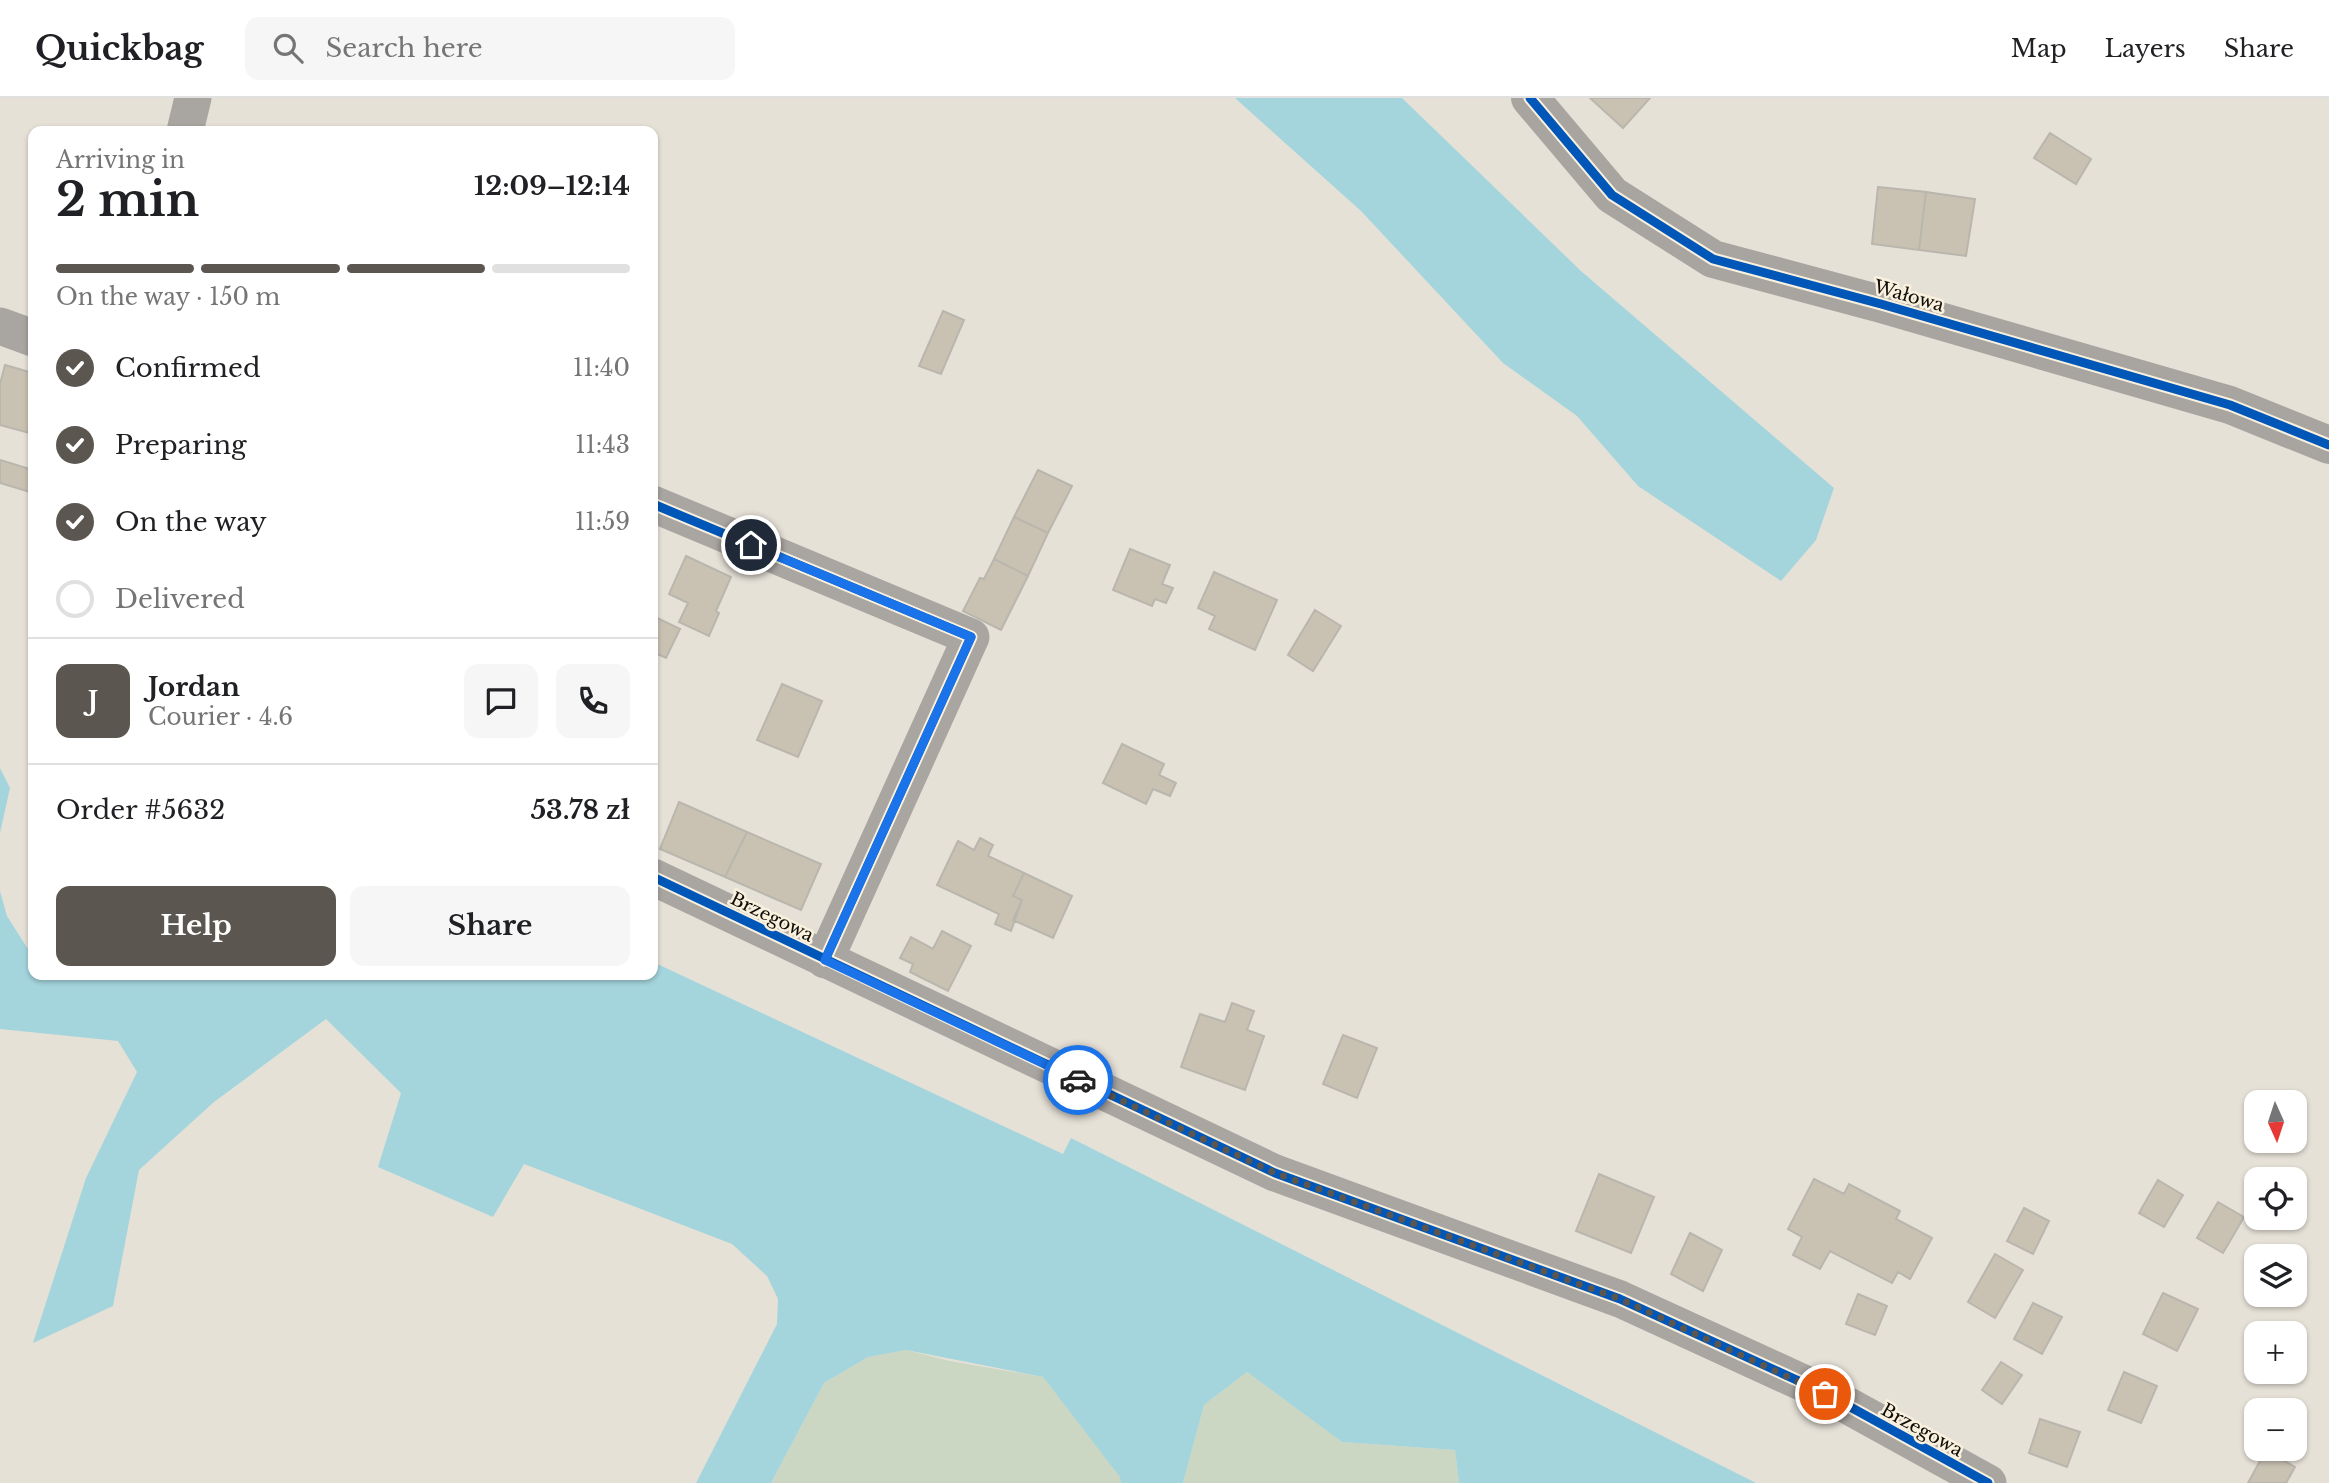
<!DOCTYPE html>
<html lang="en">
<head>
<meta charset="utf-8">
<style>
  body { margin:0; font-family:"Libre Baskerville",serif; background:#f6f6f6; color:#202124; height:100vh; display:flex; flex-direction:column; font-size:26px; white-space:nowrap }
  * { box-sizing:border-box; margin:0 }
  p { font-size:23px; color:#757577 }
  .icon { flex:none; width:38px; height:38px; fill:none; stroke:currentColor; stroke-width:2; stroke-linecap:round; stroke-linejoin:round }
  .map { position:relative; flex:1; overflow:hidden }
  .side { position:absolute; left:28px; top:28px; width:630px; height:854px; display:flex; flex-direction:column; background:#fff; border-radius:14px; box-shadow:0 2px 5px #0004 }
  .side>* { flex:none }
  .needle { width:46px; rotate:177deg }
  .buttons { position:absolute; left:2244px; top:992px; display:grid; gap:14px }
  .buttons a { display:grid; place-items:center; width:63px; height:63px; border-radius:14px; background:#fff; box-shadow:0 2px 5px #0004; font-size:35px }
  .pin { position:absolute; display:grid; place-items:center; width:60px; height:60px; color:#fff; margin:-30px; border:4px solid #fff; border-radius:50%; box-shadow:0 2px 7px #0007 }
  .courier { position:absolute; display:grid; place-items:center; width:70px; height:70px; margin:-35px; border:5px solid #1a73e8; border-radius:50%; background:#fff; color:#222; box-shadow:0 2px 9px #0007 }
  .headline em { font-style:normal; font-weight:700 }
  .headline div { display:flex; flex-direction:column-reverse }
  .headline { display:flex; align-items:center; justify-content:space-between; height:119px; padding:0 28px }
  h1 { font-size:46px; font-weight:700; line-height:52px }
  .bar { display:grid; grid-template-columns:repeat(4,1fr); gap:10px 7px; align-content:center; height:84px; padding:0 28px }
  .bar i { height:9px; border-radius:5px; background:#e0e0e0 }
  .bar .selected { background:#5b5750 }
  .bar p { grid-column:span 4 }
  .line { display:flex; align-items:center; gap:18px; padding:0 28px; border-top:2px solid #e0e0e0 }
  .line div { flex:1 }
  .round { display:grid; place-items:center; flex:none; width:74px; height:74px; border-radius:14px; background:#f6f6f6 }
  ol { padding:0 28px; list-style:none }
  li { display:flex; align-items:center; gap:21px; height:77px }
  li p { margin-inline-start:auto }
  li .icon { padding:7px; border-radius:50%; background:#5b5750; color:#fff; stroke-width:4 }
  li:last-child { color:#757577 }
  li i { width:38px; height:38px; border:4px solid #e0e0e0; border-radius:50% }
  .button { display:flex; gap:14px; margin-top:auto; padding:14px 28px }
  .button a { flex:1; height:80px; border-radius:14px; background:#5b5750; color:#fff; font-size:28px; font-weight:700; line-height:80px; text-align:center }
  .button a+a { background:#f6f6f6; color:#202124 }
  header { display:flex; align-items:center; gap:42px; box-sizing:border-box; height:98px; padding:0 35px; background:#fff; border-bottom:2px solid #e0e0e0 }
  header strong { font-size:33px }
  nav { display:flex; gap:38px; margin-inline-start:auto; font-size:24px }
  .search { width:490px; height:63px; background:#f6f6f6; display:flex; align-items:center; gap:18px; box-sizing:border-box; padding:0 24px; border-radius:14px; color:#757577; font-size:26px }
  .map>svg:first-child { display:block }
  .green { fill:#cbd7c2 }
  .water { fill:#a4d5dd }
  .building { fill:#c9c2b3; stroke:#b9b6ae; stroke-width:2 }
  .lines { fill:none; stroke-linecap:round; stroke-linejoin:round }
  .street { stroke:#a9a5a1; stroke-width:37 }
  .secondary { stroke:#a8a5a0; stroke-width:38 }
  .cycleway-casing { stroke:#f9f0de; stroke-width:13 }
  .cycleway { stroke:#0057b8; stroke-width:9 }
  .done { stroke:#5b5750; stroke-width:7; stroke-dasharray:0 12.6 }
  .route { stroke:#1a73e8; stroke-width:9 }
  .labels { text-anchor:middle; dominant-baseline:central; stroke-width:5; stroke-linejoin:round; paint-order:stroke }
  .street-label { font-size:18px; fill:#100d08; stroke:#f9f0de }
</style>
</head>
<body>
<header>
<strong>Quickbag</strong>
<div class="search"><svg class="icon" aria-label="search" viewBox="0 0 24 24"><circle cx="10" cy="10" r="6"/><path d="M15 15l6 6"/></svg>Search here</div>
<nav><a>Map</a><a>Layers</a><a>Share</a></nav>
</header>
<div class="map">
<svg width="2329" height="1385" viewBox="0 0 2329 1385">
  <rect width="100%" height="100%" fill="#e6e1d7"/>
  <!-- green -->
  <path class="green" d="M906,1252L950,1263L1043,1279L1121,1379V1385H771L824,1285L868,1259Z
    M1247,1274L1342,1344L1455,1352L1459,1385H1183L1204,1307Z"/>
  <!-- water -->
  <path class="water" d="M1235,0H1402L1581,173L1834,390L1816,442L1781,483L1638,388L1577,318L1503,265L1361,113Z
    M0,670L10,690L0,735Z
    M0,793L7,818L33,859V877H653V864L1063,1056L1071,1040L1756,1385H1459L1455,1352L1342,1344L1247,1274L1204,1307L1183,1385H1121L1120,1379L1043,1279L906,1252L868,1259L824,1285L771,1385H696L777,1226L778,1201L767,1178L732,1146L524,1066L493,1119L378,1069L401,995L326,921L214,1004L139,1072L113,1208L33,1245L86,1080L137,974L118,943L0,931Z"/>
  <!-- building -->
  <path class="building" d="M1590,0H1650L1623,30Z
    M2050,35L2091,61L2076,86L2034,60Z
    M1878,89L1926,94L1919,152L1872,146Z
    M1926,94L1975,101L1966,158L1919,152Z
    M943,213L964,222L941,276L919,268Z
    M5,267L33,275V336L0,327V286Z
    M0,362L33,372V395L0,385Z
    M1038,372L1072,388L1048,435L1014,419Z
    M1014,419L1048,435L1028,478L994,461Z
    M1130,451L1170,467L1162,486L1173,490L1166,505L1155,501L1152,508L1113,492Z
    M686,458L731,479L716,513L719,515L709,538L679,524L688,505L669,496Z
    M994,461L1028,478L1001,532L963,513L980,480L984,481Z
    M1214,474L1277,502L1255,552L1209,531L1215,518L1198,510Z
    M1315,512L1341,528L1313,573L1288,557Z
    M653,518L680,531L666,560L653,554Z
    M782,586L822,603L798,659L757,642Z
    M1122,646L1164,666L1159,677L1176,685L1170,698L1153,691L1146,706L1103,685Z
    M679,704L747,734L725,779L660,751Z
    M747,734L821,766L801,812L725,779Z
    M980,740L993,747L988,758L1024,775L1013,798L1022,802L1011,833L995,826L999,816L937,787L958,743L974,752Z
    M1024,775L1072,798L1053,840L1013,822L1022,802L1013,798Z
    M942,833L971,848L948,893L910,874L913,866L900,860L911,839L933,851Z
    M1232,905L1254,913L1247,932L1264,938L1245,992L1181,969L1200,916L1225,924Z
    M1343,937L1377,950L1357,1000L1323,986Z
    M1599,1076L1654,1099L1631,1155L1576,1133Z
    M1814,1081L1844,1096L1849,1086L1900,1113L1896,1121L1932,1140L1910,1181L1898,1174L1892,1185L1830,1153L1820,1171L1793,1157L1802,1139L1788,1131Z
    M2158,1082L2183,1097L2164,1129L2139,1115Z
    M2218,1104L2244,1119L2223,1155L2197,1140Z
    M2024,1110L2049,1123L2033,1156L2007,1143Z
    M1690,1135L1722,1152L1703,1193L1671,1176Z
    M1995,1156L2023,1172L1995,1220L1968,1204Z
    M2163,1195L2198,1211L2177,1253L2143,1236Z
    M1858,1196L1887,1208L1875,1237L1846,1226Z
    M2033,1205L2062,1219L2042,1256L2014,1241Z
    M2001,1264L2022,1277L2002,1306L1982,1292Z
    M2124,1274L2157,1288L2141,1325L2108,1312Z
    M2040,1321L2080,1334L2067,1369L2029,1355Z
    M2266,1352L2295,1369L2286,1385H2248Z"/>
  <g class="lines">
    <!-- street -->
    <path class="street" d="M185,33L193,0
      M0,228L33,240
      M653,406L971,539L825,862
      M653,779L1275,1075L1620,1201L1825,1295L1988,1385"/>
    <!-- secondary -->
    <path class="secondary" d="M1530,0L1612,97L1713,161L1881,206L2230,307L2329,347"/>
    <defs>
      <path id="cycleway" d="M1530,0L1612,97L1713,161L1881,206L2230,307L2329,347
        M653,406L971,539L825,862
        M653,779L1275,1075L1620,1201L1825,1295L1988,1385"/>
    </defs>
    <!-- cycleway casing -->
    <use href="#cycleway" class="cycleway-casing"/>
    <!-- cycleway -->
    <use href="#cycleway" class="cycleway"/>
  </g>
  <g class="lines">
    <!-- done -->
    <path class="done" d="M1078,982L1275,1075L1620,1201L1825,1296"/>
    <!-- route -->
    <path class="route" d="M751,447L971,539L825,862L1078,982"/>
  </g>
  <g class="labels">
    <!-- street labels -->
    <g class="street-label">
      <text transform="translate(1909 198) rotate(16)">Wałowa</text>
      <text transform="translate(772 819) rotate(26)">Brzegowa</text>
      <text transform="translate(1922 1332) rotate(29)">Brzegowa</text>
    </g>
  </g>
</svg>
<div class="buttons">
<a><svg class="needle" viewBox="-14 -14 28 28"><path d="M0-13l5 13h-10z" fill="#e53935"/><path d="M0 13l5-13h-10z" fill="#757577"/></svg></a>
<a><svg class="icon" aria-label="locate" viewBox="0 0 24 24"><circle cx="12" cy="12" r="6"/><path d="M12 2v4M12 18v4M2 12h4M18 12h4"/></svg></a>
<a><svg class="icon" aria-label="layers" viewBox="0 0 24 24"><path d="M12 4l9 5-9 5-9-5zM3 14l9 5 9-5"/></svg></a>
<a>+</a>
<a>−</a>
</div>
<div class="pin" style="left:1825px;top:1296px;background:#ea580c"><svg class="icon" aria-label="bag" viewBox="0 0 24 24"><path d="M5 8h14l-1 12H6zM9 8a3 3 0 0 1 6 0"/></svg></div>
<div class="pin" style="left:751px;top:447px;background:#1f2937"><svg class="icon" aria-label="home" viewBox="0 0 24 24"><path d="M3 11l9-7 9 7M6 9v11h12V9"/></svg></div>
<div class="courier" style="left:1078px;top:982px"><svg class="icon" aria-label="car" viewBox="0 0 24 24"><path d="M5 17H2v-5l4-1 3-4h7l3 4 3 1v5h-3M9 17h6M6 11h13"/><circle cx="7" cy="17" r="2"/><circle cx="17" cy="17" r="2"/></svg></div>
<section class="side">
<div class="headline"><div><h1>2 min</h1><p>Arriving in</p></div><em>12:09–12:14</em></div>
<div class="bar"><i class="selected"></i><i class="selected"></i><i class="selected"></i><i></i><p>On the way · 150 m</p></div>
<ol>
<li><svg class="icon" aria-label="check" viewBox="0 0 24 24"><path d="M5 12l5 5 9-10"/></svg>Confirmed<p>11:40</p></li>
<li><svg class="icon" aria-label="check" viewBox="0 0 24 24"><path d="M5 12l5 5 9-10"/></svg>Preparing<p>11:43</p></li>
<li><svg class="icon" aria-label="check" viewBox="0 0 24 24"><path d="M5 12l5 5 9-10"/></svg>On the way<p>11:59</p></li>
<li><i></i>Delivered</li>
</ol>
<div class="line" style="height:126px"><b class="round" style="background:#5b5750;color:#fff">J</b><div><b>Jordan</b><p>Courier · 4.6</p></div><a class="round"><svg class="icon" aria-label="chat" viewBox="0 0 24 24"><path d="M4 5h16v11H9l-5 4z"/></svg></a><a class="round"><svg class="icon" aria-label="phone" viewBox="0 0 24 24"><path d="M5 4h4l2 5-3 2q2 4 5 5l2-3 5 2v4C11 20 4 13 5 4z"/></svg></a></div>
<div class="line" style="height:91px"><div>Order #5632</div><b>53.78 zł</b></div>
<div class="button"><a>Help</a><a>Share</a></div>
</section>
</div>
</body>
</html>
